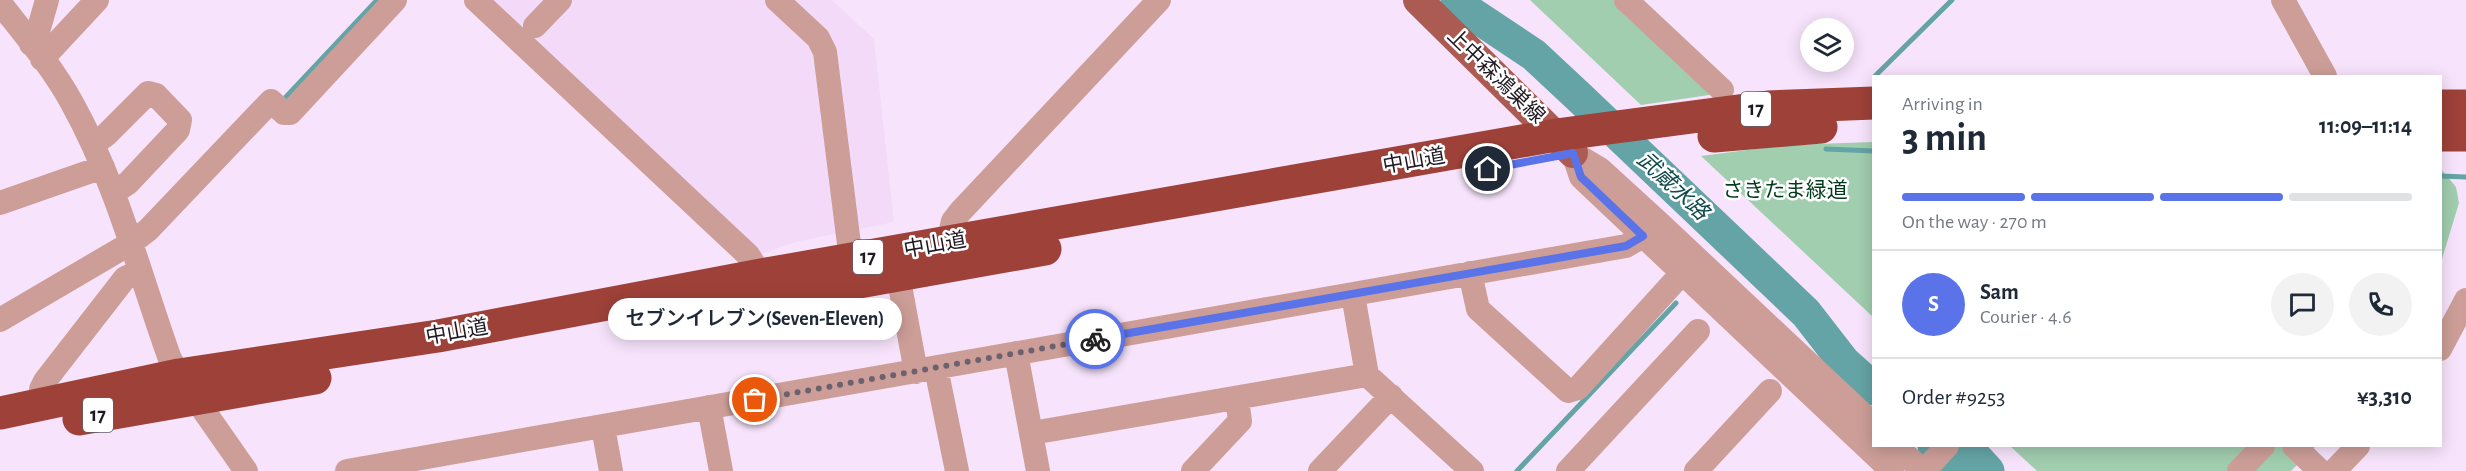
<!DOCTYPE html>
<html lang="en">
<head>
<meta charset="utf-8">
<style>
  body { margin:0; font-family:"Alegreya Sans","Noto Sans JP",sans-serif; background:#f2f2f3; color:#1f2937; height:100vh; display:flex; flex-direction:column; font-size:22px; white-space:nowrap }
  * { box-sizing:border-box; margin:0 }
  p { font-size:20px; color:#747a83 }
  .icon { flex:none; width:33px; height:33px; fill:none; stroke:currentColor; stroke-width:2; stroke-linecap:round; stroke-linejoin:round }
  .map { position:relative; flex:1; overflow:hidden }
  .details { position:absolute; left:1872px; top:75px; width:570px; height:372px; display:flex; flex-direction:column; background:#fff; border-radius:0px; box-shadow:0 3px 15px #0003 }
  .details>* { flex:none }
  .controls { position:absolute; left:1800px; top:18px; display:grid; gap:12px }
  .controls a { display:grid; place-items:center; width:54px; height:54px; border-radius:50%; background:#fff; box-shadow:0 3px 15px #0003; font-size:30px }
  .pin { position:absolute; display:grid; place-items:center; width:51px; height:51px; color:#fff; margin:-26px; border:3px solid #fff; border-radius:50%; box-shadow:0 2px 6px #0007 }
  .courier { position:absolute; display:grid; place-items:center; width:60px; height:60px; margin:-30px; border:4px solid #5a73e9; border-radius:50%; background:#fff; color:#222; box-shadow:0 2px 8px #0007 }
  .bubble { position:absolute; height:42px; border-radius:21px; background:#fff; box-shadow:0 3px 15px #0003; font-size:20px; font-weight:600; line-height:42px; text-align:center }
  .summary em { font-style:normal; font-weight:600 }
  .summary div { display:flex; flex-direction:column-reverse }
  .summary { display:flex; align-items:center; justify-content:space-between; height:102px; padding:0 30px }
  h1 { font-size:39px; font-weight:600; line-height:45px }
  .bar { display:grid; grid-template-columns:repeat(4,1fr); gap:9px 6px; align-content:center; height:72px; padding:0 30px }
  .bar i { height:8px; border-radius:4px; background:#e0e1e3 }
  .bar .current { background:#5a73e9 }
  .bar p { grid-column:span 4 }
  .line { display:flex; align-items:center; gap:15px; padding:0 30px; border-top:2px solid #e0e1e3 }
  .line div { flex:1 }
  .round { display:grid; place-items:center; flex:none; width:63px; height:63px; border-radius:32px; background:#f2f2f3 }
  .map>svg:first-child { display:block }
  .built { fill:#f3daf9 }
  .green { fill:#a1ceaf }
  .lines { fill:none; stroke-linecap:round; stroke-linejoin:round }
  .stream { stroke:#65a4a6; stroke-width:5 }
  .river { stroke:#65a4a6; stroke-width:33 }
  .minor { stroke:#cd9e98; stroke-width:24 }
  .major { stroke:#ac5b52; stroke-width:30 }
  .highway { stroke:#9e4139; stroke-width:33 }
  .done { stroke:#6c616f; stroke-width:6; stroke-dasharray:0 10.8 }
  .route { stroke:#5a73e9; stroke-width:8 }
  .labels { text-anchor:middle; dominant-baseline:central; stroke-width:5; stroke-linejoin:round; paint-order:stroke }
  .shield { fill:#fff; stroke:#645f65; stroke-width:1.5 }
  .shield-label { font-size:20px; font-weight:bold; fill:#211a23 }
  .street-label { font-size:21px; fill:#211a23; stroke:#fff }
  .park-label { font-size:21px; fill:#013a1c; stroke:#fff }
  .water-label { font-size:22px; font-style:italic; fill:#114b4d; stroke:#fff }
</style>
</head>
<body>
<div class="map">
<svg width="2466" height="471" viewBox="0 0 2466 471">
  <rect width="100%" height="100%" fill="#f7e4fc"/>
  <!-- built -->
  <path class="built" d="M494,0H832L874,39L894,222L795,242L758,255Z"/>
  <!-- green -->
  <path class="green" d="M1530,0H1616L1708,86L1709,95L1641,105Z
    M1873,142V317L1701,156L1786,145Z
    M2441,169L2456,187L2459,203L2441,262Z
    M2010,446H2316L2291,471H2037Z"/>
  <g class="lines">
    <!-- stream -->
    <path class="stream" d="M1875,76L1952,0
      M284,99L377,0
      M1826,149L1874,151
      M2440,176L2466,177
      M1517,471L1676,303"/>
    <!-- river -->
    <path class="river" d="M1457,0L1468,11L1534,55L1579,97L1806,313L1844,362L1874,389
      M1934,446L1961,471
      M1965,446L1988,471"/>
    <!-- minor -->
    <path class="minor" d="M476,0L748,255L761,275
      M777,0L818,38L825,52L851,260
      M1626,0L1722,90
      M2283,0L2325,76
      M0,3C25,35 53,68 72,103C117,184 139,273 170,359L179,375L246,471
      M535,26L560,0
      M31,44L39,28L47,0
      M42,59L97,0
      M94,144L106,135L148,93L156,95L180,120L178,130L128,183L113,193
      M1573,153L1581,177L1892,471
      M1573,153L1600,169L1657,221L1874,425
      M0,203L103,167
      M948,243L953,221L960,212L1159,0
      M1470,273L1478,309L1568,391L1578,388L1683,272
      M898,275L916,372
      M1353,295L1367,375L1472,471
      M0,320L131,243L148,230L271,101L284,113H290L395,0
      M2440,349L2466,300
      M1016,353L1038,471
      M936,368L957,471
      M41,404V389L45,381L125,278L140,271
      M709,407L721,471
      M603,427L611,471
      M1032,433L1367,375
      M1896,446L1923,471
      M2294,446L2320,471
      M347,471L1626,246L1643,236L1657,221
      M1193,471L1240,421L1237,399
      M1320,471L1391,396
      M1568,471L1698,331
      M1696,471L1770,391
      M1924,471L1947,446
      M2239,471L2263,446
      M2334,471L2358,446"/>
    <!-- major -->
    <path class="major" d="M1418,0L1573,153"/>
    <!-- highway -->
    <path class="highway" d="M2440,106H2466
      M2440,135H2466
      M1714,136L1821,127
      M629,323L1045,249
      M0,413L179,375L438,336L761,275L1556,135L1768,107L1874,103
      M79,419L315,378"/>
  </g>
  <g class="lines">
    <!-- done -->
    <path class="done" d="M755,400L1095,339"/>
    <!-- route -->
    <path class="route" d="M1095,339L1626,246L1643,236L1581,177L1573,153L1488,169"/>
  </g>
  <g class="labels">
    <!-- shield labels -->
    <g class="shield">
      <rect x="1741" y="92" width="30" height="34" rx="4.5"/>
      <rect x="853" y="240" width="30" height="34" rx="4.5"/>
      <rect x="83" y="398" width="30" height="34" rx="4.5"/>
    </g>
    <g class="shield-label">
      <text x="1756" y="109">17</text>
      <text x="868" y="257">17</text>
      <text x="98" y="415">17</text>
    </g>
    <!-- street labels -->
    <g class="street-label">
      <text transform="translate(1496 76) rotate(44)">上中森鴻巣線</text>
      <text transform="translate(1414 161) rotate(-10)">中山道</text>
      <text transform="translate(935 245) rotate(-10)">中山道</text>
      <text transform="translate(457 332) rotate(-10)">中山道</text>
    </g>
    <!-- park labels -->
    <g class="park-label">
      <text x="1785" y="190">さきたま緑道</text>
    </g>
    <!-- water labels -->
    <g class="water-label">
      <text transform="translate(1673 186) rotate(43)">武蔵水路</text>
    </g>
  </g>
</svg>
<div class="controls">
<a><svg class="icon" aria-label="layers" viewBox="0 0 24 24"><path d="M12 4l9 5-9 5-9-5zM3 14l9 5 9-5"/></svg></a>
</div>
<div class="pin" style="left:755px;top:400px;background:#ea580c"><svg class="icon" aria-label="bag" viewBox="0 0 24 24"><path d="M5 8h14l-1 12H6zM9 8a3 3 0 0 1 6 0"/></svg></div>
<div class="pin" style="left:1488px;top:169px;background:#1f2937"><svg class="icon" aria-label="home" viewBox="0 0 24 24"><path d="M3 11l9-7 9 7M6 9v11h12V9"/></svg></div>
<div class="courier" style="left:1095px;top:339px"><svg class="icon" aria-label="bike" viewBox="0 0 24 24"><circle cx="6" cy="16" r="4"/><circle cx="18" cy="16" r="4"/><path d="M6 16l4-8h5l3 8M10 8l3 8H6M13 5h3"/></svg></div>
<div class="bubble" style="left:608px;top:298px;width:294px">セブンイレブン(Seven-Eleven)</div>
<section class="details">
<div class="summary"><div><h1>3 min</h1><p>Arriving in</p></div><em>11:09–11:14</em></div>
<div class="bar"><i class="current"></i><i class="current"></i><i class="current"></i><i></i><p>On the way · 270 m</p></div>
<div class="line" style="height:108px"><b class="round" style="background:#5a73e9;color:#fff">S</b><div><b>Sam</b><p>Courier · 4.6</p></div><a class="round"><svg class="icon" aria-label="chat" viewBox="0 0 24 24"><path d="M4 5h16v11H9l-5 4z"/></svg></a><a class="round"><svg class="icon" aria-label="phone" viewBox="0 0 24 24"><path d="M5 4h4l2 5-3 2q2 4 5 5l2-3 5 2v4C11 20 4 13 5 4z"/></svg></a></div>
<div class="line" style="height:78px"><div>Order #9253</div><b>¥3,310</b></div>
</section>
</div>
</body>
</html>
